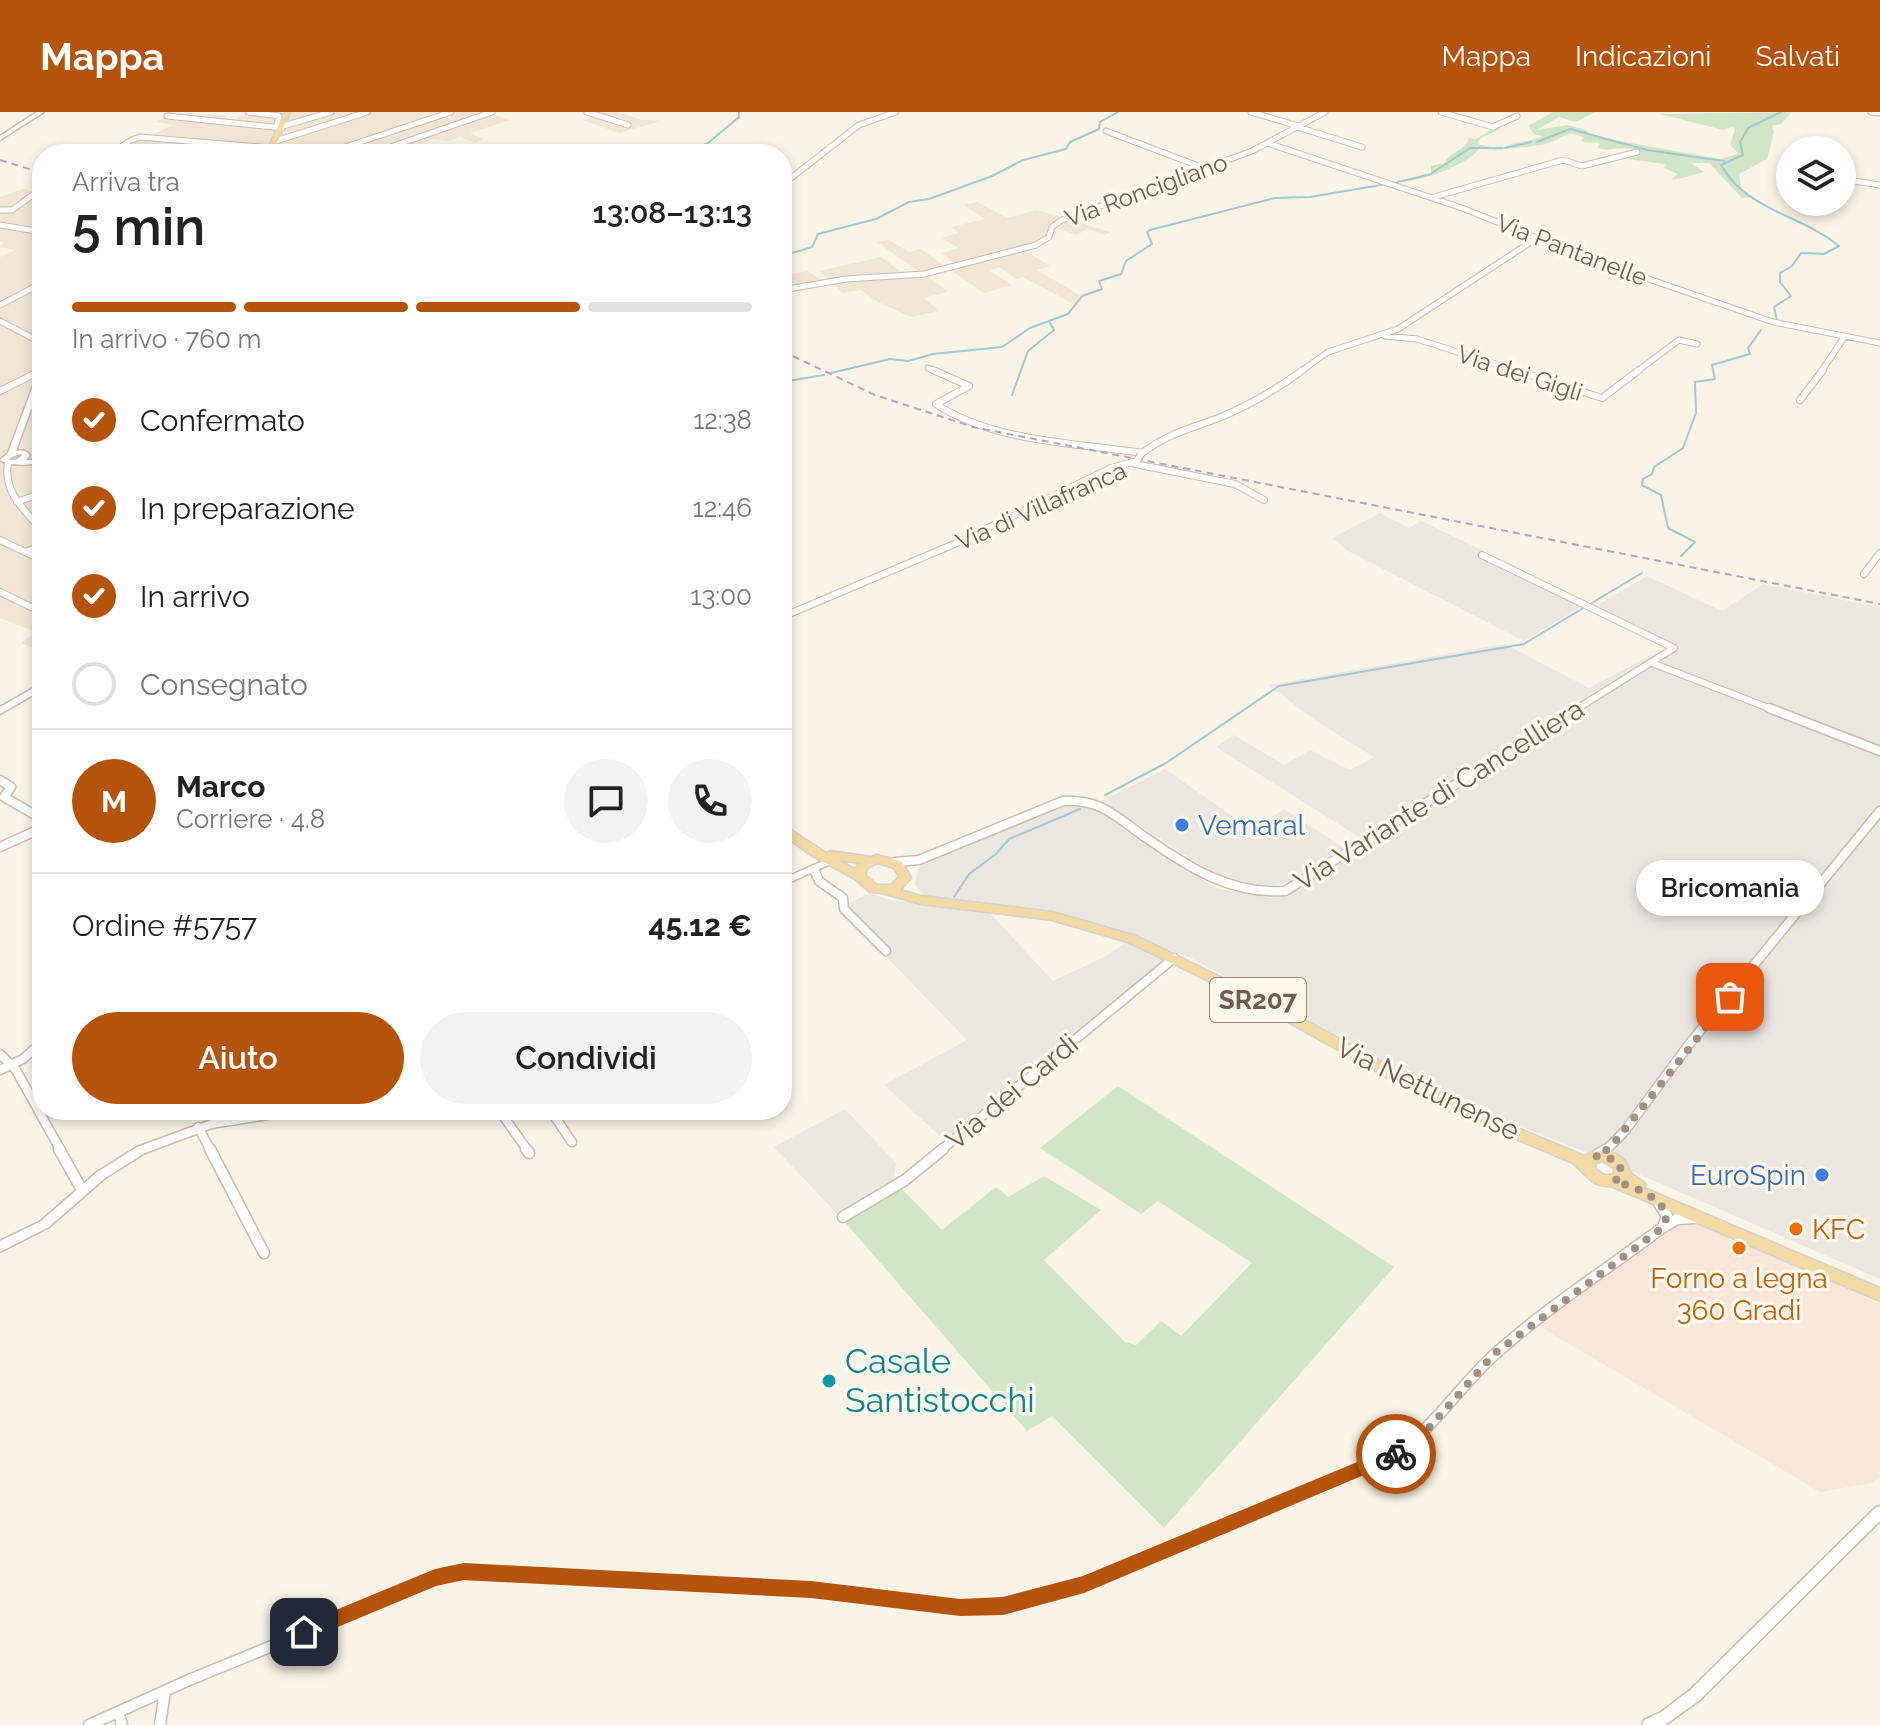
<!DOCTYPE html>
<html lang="it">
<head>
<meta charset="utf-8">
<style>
  body { margin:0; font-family:Raleway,sans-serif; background:#f2f2f2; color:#222; height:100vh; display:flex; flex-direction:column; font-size:30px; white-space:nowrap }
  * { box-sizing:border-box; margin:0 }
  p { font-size:26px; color:#767676 }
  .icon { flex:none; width:44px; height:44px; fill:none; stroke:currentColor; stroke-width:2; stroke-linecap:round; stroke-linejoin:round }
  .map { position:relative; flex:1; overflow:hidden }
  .drawer { position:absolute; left:32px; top:32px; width:760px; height:976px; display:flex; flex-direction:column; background:#fff; border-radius:32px; box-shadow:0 4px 12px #0003 }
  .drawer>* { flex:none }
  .controls { position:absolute; left:1776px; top:24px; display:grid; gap:16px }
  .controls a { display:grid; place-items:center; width:80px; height:80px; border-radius:50%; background:#fff; box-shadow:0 4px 12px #0003; font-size:40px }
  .pin { position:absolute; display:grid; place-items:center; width:68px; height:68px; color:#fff; margin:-34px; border-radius:16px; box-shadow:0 4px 12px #0006 }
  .courier { position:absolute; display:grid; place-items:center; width:80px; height:80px; margin:-40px; border:6px solid #b45309; border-radius:50%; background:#fff; color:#222; box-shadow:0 2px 10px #0007 }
  .bubble { position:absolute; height:56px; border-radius:28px; background:#fff; box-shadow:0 4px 12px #0003; font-size:26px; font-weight:600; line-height:56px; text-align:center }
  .head em { font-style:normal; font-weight:600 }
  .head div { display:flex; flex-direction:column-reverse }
  .head { display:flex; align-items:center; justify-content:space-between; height:136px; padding:0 40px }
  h1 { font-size:52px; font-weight:600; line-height:60px }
  .bar { display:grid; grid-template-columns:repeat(4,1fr); gap:12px 8px; align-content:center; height:96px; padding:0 40px }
  .bar i { height:10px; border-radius:6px; background:#e0e0e0 }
  .bar .active { background:#b45309 }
  .bar p { grid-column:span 4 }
  .line { display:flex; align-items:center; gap:20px; padding:0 40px; border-top:2px solid #e0e0e0 }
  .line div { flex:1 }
  .round { display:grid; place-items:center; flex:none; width:84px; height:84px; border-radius:42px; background:#f2f2f2 }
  ol { padding:0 40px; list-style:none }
  li { display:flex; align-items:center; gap:24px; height:88px }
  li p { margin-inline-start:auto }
  li .icon { padding:8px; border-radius:50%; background:#b45309; color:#fff; stroke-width:4 }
  li:last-child { color:#767676 }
  li i { width:44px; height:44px; border:4px solid #e0e0e0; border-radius:50% }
  .action { display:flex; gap:16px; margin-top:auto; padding:16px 40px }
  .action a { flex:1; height:92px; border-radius:48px; background:#b45309; color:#fff; font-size:32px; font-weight:600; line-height:92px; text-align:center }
  .action a+a { background:#f2f2f2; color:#222 }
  header { display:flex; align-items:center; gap:48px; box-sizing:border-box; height:112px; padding:0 40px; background:#b45309; color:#fff }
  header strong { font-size:38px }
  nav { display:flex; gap:44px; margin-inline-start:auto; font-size:28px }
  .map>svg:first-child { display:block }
  .residential { fill:#f1e6d5 }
  .commercial { fill:#f9e6db }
  .industrial { fill:#ebe6e0 }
  .green { fill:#d1e6c6 }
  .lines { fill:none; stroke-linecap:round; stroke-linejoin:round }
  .stream { stroke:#a4c9d2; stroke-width:2 }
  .minor-far3-casing { stroke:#cbbcae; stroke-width:7 }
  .minor-far2-casing { stroke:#cbbcae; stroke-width:8 }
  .minor-far1-casing { stroke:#cbbcae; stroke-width:11 }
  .minor-casing { stroke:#cbbcae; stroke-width:13 }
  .tertiary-casing { stroke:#cbbcae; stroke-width:3 }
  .primary-casing { stroke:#d7d1cd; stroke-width:3 }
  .minor-far3 { stroke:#fff; stroke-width:5 }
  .minor-far2 { stroke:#fff; stroke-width:6 }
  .minor-far1 { stroke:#fff; stroke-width:8 }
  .minor { stroke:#fff; stroke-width:10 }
  .tertiary { fill:#fff; fill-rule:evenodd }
  .primary { fill:#f2daa5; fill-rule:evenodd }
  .rail { stroke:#b7a6c3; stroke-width:2; stroke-dasharray:7 5; stroke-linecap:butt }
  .minor-bridge-casing { stroke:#cbbcae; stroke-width:8; stroke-linecap:butt }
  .minor-bridge { stroke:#fff; stroke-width:6 }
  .route { fill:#b45309 }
  .done { stroke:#a19183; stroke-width:8; stroke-dasharray:0 14.4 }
  .shop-dot { fill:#3f7fe0; stroke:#fdf7ec; stroke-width:3 }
  .food-dot { fill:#e8710a; stroke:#fdf7ec; stroke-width:3 }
  .culture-dot { fill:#0f9aa8; stroke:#fdf7ec; stroke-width:3 }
  .labels { text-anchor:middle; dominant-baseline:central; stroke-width:7; stroke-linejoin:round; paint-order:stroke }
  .far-street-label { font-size:24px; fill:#715c4e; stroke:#fdf7ec }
  .shield { fill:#fdf7ec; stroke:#9b8a7d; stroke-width:2 }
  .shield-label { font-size:26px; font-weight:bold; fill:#715c4e }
  .street-label { font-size:28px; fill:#715c4e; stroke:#fdf7ec }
  .shop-label { font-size:28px; fill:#366cbe; stroke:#fdf7ec; text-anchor:start }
  .food-label { font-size:28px; fill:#c56008; stroke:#fdf7ec; text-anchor:start }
  .near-culture-label { font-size:34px; fill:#0d838f; stroke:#fdf7ec; text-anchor:start }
</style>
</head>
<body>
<header>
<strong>Mappa</strong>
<nav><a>Mappa</a><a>Indicazioni</a><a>Salvati</a></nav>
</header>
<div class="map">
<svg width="1880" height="1613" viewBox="0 0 1880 1613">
  <rect width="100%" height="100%" fill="#faf4e6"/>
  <!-- residential -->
  <path class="residential" d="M167,0L227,4L221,8L232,10L246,0H495L492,2L510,8L470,21L484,27L475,31L460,25L449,29L433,27L420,32L447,42L417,39L410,42H148L120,36L128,28H124L132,23L147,25L173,13L156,10L167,4L163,2Z
    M585,0H618L642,8L661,9L619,21L582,8L594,4Z
    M22,77L42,81V540L21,531L36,520L0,506V145L15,138L0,135L4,130L0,129V85Z
    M977,90L1007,106L1037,98L1111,120L1105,123L1087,117L1077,123L1054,115L1055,124L1024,138L1050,154L1037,158L1083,185L1077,194L1023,165L1016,167L999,155L990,159L1012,173L984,181L949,157L926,163L948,180L924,186L939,199L911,205L878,190L861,178L842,181L835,173L826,171L782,179V164L808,159L823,169L830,168L819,159L881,145L907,164L921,161L877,130L889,128L909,140L921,137L946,155L955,152L942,141L958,136L942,126L959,121L951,115L985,107L964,93Z"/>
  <!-- commercial -->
  <path class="commercial" d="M1686,1108L1705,1110L1880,1192V1364L1872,1371L1820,1380L1537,1213Z"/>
  <!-- industrial -->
  <path class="industrial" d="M1380,401L1409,416L1421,409L1484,439L1479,443L1583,494L1524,529L1348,439L1332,426Z
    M1647,464L1722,499L1763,472L1880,495V1167L1606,1048L1456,989L1187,844L1048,798L924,784L915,773L919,752L1055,694L1080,691L1098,698L1215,776L1271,786L1294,770L1252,775L1226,769L1102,689L1165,657L1252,718L1284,697L1344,736L1359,725L1216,635L1234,623L1284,653L1310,638L1350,658L1374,645L1313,607L1269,573L1505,532L1589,576L1672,532L1596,494Z
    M870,781L889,788L988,799L1053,869L1106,844L1126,830L1167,847L950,1028L942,1026L884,973L967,928L839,796Z
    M845,997L896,1051L893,1072L838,1103L774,1035Z"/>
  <!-- green -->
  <path class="green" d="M1553,0H1595L1576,10L1559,5L1537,18L1568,13L1586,18L1591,24L1720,47L1739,42L1730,33L1735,17L1733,15L1723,18L1660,2L1792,0L1781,12L1772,14L1774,20L1767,47L1739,62L1742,80L1754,85L1742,86L1709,51H1691L1704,60L1674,68L1671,67L1678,62L1664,56L1665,52L1628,47L1642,41C1620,31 1614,41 1598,36L1599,31L1583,30L1581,28L1584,26C1566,16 1564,26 1549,31C1540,34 1511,37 1504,36C1514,28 1531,31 1543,24L1534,22L1528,14Z
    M1493,16L1501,17L1481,26L1477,32L1505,38L1479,37C1468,52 1427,67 1408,69L1431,61V54L1444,51C1452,38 1462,42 1469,26L1476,27Z
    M1118,974L1394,1155L1164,1416L1052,1304L1027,1319L843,1108L900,1075L942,1118L996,1075L1008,1085L1044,1064L1101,1098L1044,1148L1125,1230L1136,1233L1161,1209L1181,1224L1252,1151L1158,1089L1141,1102L1040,1036Z"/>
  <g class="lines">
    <!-- stream -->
    <path class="stream" d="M1537,30L1570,17L1647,38L1724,49
      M1505,36L1531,30
      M687,42L708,31L739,5V0
      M1432,61L1470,36H1503
      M1394,71L1431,62
      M782,144L812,135L818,122L876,107L909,90L929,87L992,64L1023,48L1066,37L1070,30L1099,17L1100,10L1118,0
      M1777,209L1774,195L1791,184L1780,170V161L1792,154L1801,141L1824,142L1839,134C1800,102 1747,99 1721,53L1743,43L1740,30L1748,16L1781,0
      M831,261L890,247L908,249L933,242L1002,235L1030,216L1068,202L1082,184L1102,177L1099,169L1121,162L1126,149L1152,132L1147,120L1150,118L1275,86L1310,85L1387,72
      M782,270L824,263
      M1012,283L1028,239L1054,218L1050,211
      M1681,444L1695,430L1668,416L1661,383L1642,373L1643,367L1652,362L1654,355L1683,336L1696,301L1695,270L1715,267L1712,253L1750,242L1748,236L1761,218
      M1590,492L1642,461
      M1105,683L1166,651L1279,574L1524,532L1585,495
      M954,785L969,762L996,742L1009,727L1080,697"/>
    <defs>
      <path id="minor-far3" d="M248,0L279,4L277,12
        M587,0L628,13
        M1251,0L1298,14
        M1441,0L1493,15L1517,4
        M1871,0L1880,1
        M167,4L282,16
        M283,14L331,0
        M1297,15L1362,35
        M1106,19L1204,56
        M132,28L140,25L272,36
        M276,29L367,0
        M128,30L121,35L179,42
        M1267,31L1462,96L1588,146L1773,210L1880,231
        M324,42L451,0
        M370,42L492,0
        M1842,67L1880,73
        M782,73L859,13L896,0
        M1434,85L1563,48L1582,54L1637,40
        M0,98H12L37,80
        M0,113L42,120
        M36,142L42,139
        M782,178L846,167L924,162L1036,133L1049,125L1052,115L1062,108L1252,39L1325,0
        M0,193L42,171
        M0,209L42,231
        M1385,224L1417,227L1521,260
        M928,256L937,260
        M1300,260L1328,240L1398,217L1537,126
        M1636,260L1679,228L1697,232
        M1821,260L1845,224"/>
      <path id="minor-far2" d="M933,258L969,274L936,292C993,330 1076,331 1142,341
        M1515,258L1602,286L1639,258
        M0,279L40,259
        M1800,288L1823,258
        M30,294L42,291
        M1141,342C1168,321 1190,317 1221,305C1250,293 1277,277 1303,258
        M8,350C3,380 23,397 42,418
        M1135,352L1235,372L1264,388
        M42,359L39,364L42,367
        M17,390L42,381
        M0,428L42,448
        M25,440L42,434
        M1482,443L1674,536L1575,598
        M1864,462L1880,441
        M0,480L31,495L42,493
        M782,505L959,430L1111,356L1137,349
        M1652,551L1774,598"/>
      <path id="minor-far1" d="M1769,596L1880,639
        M0,668L11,675L4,685L42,707
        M0,735L42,716
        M895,750L919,748L1063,689C1101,687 1115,704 1145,725C1188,755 1231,783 1285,779L1578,596
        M814,757L819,769L843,786L844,797L886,839
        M0,942L16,958L61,1039
        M0,958L23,947L42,930
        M499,998L528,1039
        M550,998L572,1030
        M198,1015L211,1039
        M940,1039L1174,846
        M1605,1039L1624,1020L1690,931L1880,699"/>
      <path id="minor" d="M59,1037L82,1078
        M210,1037L264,1141
        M526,1037L529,1041
        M1597,1043L1607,1037
        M1657,1088L1667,1104L1663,1115
        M843,1105L905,1068L943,1037
        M118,1600L122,1613
        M89,1613L189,1568L450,1461L811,1477L960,1496L995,1495L1084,1472L1394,1343C1434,1316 1459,1275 1494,1243C1546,1196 1606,1158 1662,1116L1677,1107L1695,1106
        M160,1613L165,1579"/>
      <path id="tertiary" d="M37,0H44L0,28V24Z
        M42,256V267L16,339C22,338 26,338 30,343L26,348H42V352C29,352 11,355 0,348L8,341L39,258ZM20,342L22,344L15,348H9L12,345Z
        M42,571V578L0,602V595Z
        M830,746L835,749L833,751L782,774V767Z
        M272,998H305L303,1001L299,1002L212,1016L145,1041L105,1066L49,1115L0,1140V1129L41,1109L97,1060L137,1035L211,1008Z
        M1880,1394V1409L1700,1588L1665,1613H1642L1644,1608L1661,1600L1690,1578L1875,1396Z"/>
      <path id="primary" d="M284,0H290L272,42H266Z
        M782,712L826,741L830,739L872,745L877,743L902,750L911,766L900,778L921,784L1052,800L1136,824L1262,885L1454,989L1584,1044C1597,1038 1614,1036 1625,1049C1628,1053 1629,1058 1631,1061C1636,1066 1642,1068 1646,1073L1644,1076L1880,1176V1189L1611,1074C1589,1075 1586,1060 1571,1050L1444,997L1254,891L1128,830L1052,808L921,792L882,781L870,780L855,767L811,743L782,722ZM838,748L860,751L855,757ZM878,751L894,756L899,765L891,773H877L865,763L867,756ZM1602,1049L1614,1056V1063H1604L1595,1057L1596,1051Z"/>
    </defs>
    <!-- minor-far3 casing -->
    <use href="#minor-far3" class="minor-far3-casing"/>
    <!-- minor-far2 casing -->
    <use href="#minor-far2" class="minor-far2-casing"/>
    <!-- minor-far1 casing -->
    <use href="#minor-far1" class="minor-far1-casing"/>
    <!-- minor casing -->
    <use href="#minor" class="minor-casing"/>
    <!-- tertiary casing -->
    <use href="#tertiary" class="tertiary-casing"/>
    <!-- primary casing -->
    <use href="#primary" class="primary-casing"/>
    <!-- minor-far3 -->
    <use href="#minor-far3" class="minor-far3"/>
    <!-- minor-far2 -->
    <use href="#minor-far2" class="minor-far2"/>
    <!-- minor-far1 -->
    <use href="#minor-far1" class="minor-far1"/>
    <!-- minor -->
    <use href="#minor" class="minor"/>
    <!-- tertiary -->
    <use href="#tertiary" class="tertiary"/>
    <!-- primary -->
    <use href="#primary" class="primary"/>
    <!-- rail -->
    <path class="rail" d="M0,48L42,61
      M782,239L875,283L973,315L1880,492"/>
    <defs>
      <path id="minor-bridge" d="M1137,349L1141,342"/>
    </defs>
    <!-- minor-bridge casing -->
    <use href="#minor-bridge" class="minor-bridge-casing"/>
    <!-- minor-bridge -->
    <use href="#minor-bridge" class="minor-bridge"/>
  </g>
  <!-- route -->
  <path class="route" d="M1396,1334L1404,1342L1402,1347L1084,1481L1003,1503L960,1504L811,1486L464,1468L436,1474L304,1529L297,1527L295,1520L297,1514L435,1457L464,1451L811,1469L960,1487L1003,1485L1083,1464Z"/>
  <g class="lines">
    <!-- done -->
    <path class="done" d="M1396,1342L1428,1317L1495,1241L1662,1116L1667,1104C1659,1083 1634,1075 1614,1069L1621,1065L1620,1053L1608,1045L1595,1044L1610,1036L1730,885"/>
  </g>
  <!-- markers -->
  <g class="shop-dot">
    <circle cx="1182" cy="713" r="8"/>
    <circle cx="1822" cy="1063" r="8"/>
  </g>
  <g class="food-dot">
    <circle cx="1796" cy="1117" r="8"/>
    <circle cx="1739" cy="1136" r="8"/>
  </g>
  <circle class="culture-dot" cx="829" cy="1269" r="8"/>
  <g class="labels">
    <!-- far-street labels -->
    <g class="far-street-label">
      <text transform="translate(1146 78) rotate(-20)">Via Roncigliano</text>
      <text transform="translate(1572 138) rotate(21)">Via Pantanelle</text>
      <text transform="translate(1520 261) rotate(18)">Via dei Gigli</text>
      <text transform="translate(1041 394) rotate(-24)">Via di Villafranca</text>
    </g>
    <!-- shield labels -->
    <rect class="shield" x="1210" y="866" width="96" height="44" rx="6"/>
    <g class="shield-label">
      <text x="1258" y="888">SR207</text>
    </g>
    <!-- street labels -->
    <g class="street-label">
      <text transform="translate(1439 683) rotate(-32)">Via Variante di Cancelliera</text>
      <text transform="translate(1428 977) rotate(26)">Via Nettunense</text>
      <text transform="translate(1012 980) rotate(-40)">Via dei Cardi</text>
    </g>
    <!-- shop labels -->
    <g class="shop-label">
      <text x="1198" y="713">Vemaral</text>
      <text x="1806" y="1063" text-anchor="end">EuroSpin</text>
    </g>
    <!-- food labels -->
    <g class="food-label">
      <text x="1812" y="1117">KFC</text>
      <text x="1739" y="1166" text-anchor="middle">Forno a legna<tspan x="1739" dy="32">360 Gradi</tspan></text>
    </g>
    <!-- near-culture labels -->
    <g class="near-culture-label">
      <text x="845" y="1249">Casale<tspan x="845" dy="39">Santistocchi</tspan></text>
    </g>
  </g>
</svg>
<div class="controls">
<a><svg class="icon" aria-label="layers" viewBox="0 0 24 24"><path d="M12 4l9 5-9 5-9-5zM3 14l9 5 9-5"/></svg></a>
</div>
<div class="pin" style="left:1730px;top:885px;background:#ea580c"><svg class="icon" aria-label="bag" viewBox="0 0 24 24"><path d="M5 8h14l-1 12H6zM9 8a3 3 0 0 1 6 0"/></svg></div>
<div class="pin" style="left:304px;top:1520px;background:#1f2937"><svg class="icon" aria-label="home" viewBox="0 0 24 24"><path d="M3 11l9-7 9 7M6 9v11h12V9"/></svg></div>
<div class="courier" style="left:1396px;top:1342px"><svg class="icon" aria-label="bike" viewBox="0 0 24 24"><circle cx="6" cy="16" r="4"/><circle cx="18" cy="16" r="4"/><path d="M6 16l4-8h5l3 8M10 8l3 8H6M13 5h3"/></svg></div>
<div class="bubble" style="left:1636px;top:748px;width:188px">Bricomania</div>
<section class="drawer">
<div class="head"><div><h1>5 min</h1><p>Arriva tra</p></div><em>13:08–13:13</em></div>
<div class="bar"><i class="active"></i><i class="active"></i><i class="active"></i><i></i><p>In arrivo · 760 m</p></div>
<ol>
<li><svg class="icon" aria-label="check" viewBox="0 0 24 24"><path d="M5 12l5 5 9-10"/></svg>Confermato<p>12:38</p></li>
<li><svg class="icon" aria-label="check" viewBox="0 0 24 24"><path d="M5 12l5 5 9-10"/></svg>In preparazione<p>12:46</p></li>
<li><svg class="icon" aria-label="check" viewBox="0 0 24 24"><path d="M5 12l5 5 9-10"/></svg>In arrivo<p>13:00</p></li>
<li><i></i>Consegnato</li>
</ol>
<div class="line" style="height:144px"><b class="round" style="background:#b45309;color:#fff">M</b><div><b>Marco</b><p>Corriere · 4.8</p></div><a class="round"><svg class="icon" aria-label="chat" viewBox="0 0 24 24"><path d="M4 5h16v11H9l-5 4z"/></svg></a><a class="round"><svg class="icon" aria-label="phone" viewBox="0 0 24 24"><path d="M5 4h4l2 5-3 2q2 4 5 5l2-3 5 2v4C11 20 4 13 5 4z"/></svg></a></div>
<div class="line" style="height:104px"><div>Ordine #5757</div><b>45.12 €</b></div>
<div class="action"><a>Aiuto</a><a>Condividi</a></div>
</section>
</div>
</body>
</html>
